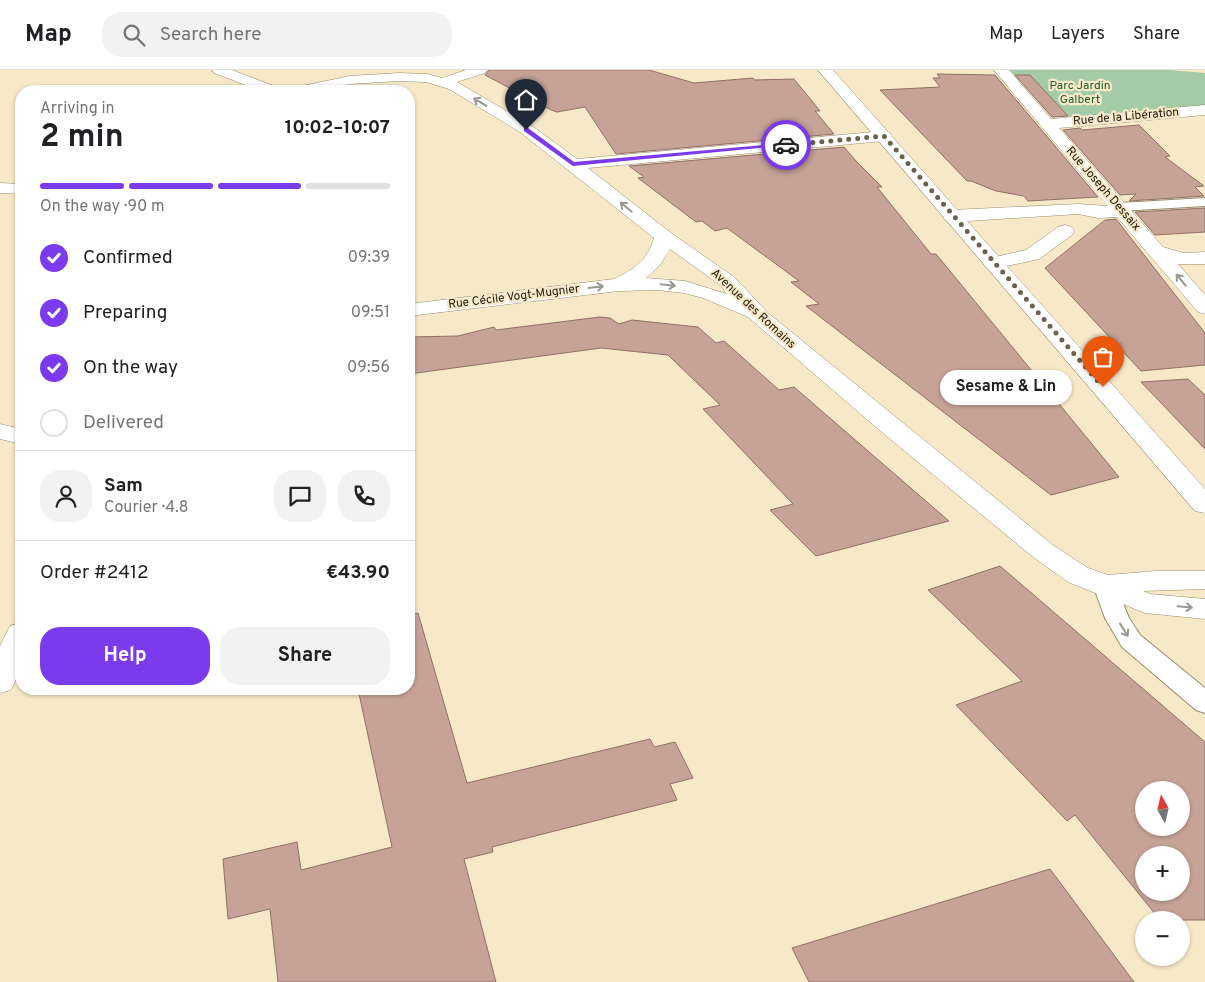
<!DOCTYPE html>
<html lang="en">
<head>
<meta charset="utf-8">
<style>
  body { margin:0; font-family:Overpass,sans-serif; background:#f2f2f2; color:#202124; height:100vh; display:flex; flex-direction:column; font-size:19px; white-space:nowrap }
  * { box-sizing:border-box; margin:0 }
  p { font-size:16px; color:#757577 }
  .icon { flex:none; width:28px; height:28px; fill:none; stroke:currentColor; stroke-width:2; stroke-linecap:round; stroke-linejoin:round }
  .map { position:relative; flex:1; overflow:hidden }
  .sheet { position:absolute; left:15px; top:15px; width:400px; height:610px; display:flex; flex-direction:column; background:#fff; border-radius:20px; box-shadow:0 1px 4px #0004 }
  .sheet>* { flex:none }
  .needle { width:32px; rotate:352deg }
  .buttons { position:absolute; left:1135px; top:711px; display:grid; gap:10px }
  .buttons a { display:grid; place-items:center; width:55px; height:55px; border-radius:50%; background:#fff; box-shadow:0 1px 4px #0004; font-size:25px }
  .pin { position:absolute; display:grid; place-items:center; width:42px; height:42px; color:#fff; margin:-51px -21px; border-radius:50% 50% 50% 0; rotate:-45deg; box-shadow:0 0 5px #0007 }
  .pin .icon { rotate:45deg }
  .courier { position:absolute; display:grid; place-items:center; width:50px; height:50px; margin:-25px; border:4px solid #7c3aed; border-radius:50%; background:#fff; color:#222; box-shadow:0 1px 6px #0007 }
  .bubble { position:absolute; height:35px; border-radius:18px; background:#fff; box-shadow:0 1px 4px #0004; font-size:16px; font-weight:700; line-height:35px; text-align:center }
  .headline em { font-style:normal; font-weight:700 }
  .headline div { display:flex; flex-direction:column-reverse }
  .headline { display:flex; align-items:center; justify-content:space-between; height:85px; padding:0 25px }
  h1 { font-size:32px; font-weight:700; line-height:38px }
  .bar { display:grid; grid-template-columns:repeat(4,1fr); gap:8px 5px; align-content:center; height:60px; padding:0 25px }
  .bar i { height:6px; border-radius:4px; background:#e0e0e0 }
  .bar .selected { background:#7c3aed }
  .bar p { grid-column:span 4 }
  .line { display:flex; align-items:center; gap:12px; padding:0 25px; border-top:1px solid #e0e0e0 }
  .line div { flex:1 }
  .round { display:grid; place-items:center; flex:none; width:52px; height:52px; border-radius:20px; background:#f2f2f2 }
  ol { padding:0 25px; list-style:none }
  li { display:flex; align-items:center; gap:15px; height:55px }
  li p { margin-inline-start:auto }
  li .icon { padding:5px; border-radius:50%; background:#7c3aed; color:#fff; stroke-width:4 }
  li:last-child { color:#757577 }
  li i { width:28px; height:28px; border:2px solid #e0e0e0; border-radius:50% }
  .action { display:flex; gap:10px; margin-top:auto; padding:10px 25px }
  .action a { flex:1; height:58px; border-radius:20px; background:#7c3aed; color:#fff; font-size:20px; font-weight:700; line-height:58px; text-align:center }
  .action a+a { background:#f2f2f2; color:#202124 }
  header { display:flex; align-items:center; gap:30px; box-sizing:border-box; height:70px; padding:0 25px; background:#fff; border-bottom:1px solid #e0e0e0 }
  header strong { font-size:24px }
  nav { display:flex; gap:28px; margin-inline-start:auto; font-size:18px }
  .search { width:350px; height:45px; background:#f2f2f2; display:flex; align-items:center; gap:12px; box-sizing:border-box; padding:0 18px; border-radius:20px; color:#757577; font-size:19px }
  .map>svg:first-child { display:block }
  .green { fill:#a5caa7 }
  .building { fill:#c6a297; stroke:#916f66; fill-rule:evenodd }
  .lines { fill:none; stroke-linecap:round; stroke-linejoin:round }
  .lane-casing { stroke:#988b6d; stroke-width:2 }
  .street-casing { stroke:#988b6d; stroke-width:1 }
  .secondary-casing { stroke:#988b6d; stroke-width:1 }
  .lane { fill:#fff; fill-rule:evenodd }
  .street { fill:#fff; fill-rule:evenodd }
  .secondary { fill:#fff; fill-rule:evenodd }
  .oneway { stroke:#9a9892 }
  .route { fill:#7c3aed }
  .done { stroke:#6a624e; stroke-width:5; stroke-dasharray:0 9 }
  .labels { text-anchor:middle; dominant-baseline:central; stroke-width:4.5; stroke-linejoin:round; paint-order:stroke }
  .far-park-label { font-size:12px; fill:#1d5b29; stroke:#f7e9c8 }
  .far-street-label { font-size:12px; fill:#1e190d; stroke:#f7e9c8 }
</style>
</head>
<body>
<header>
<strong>Map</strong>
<div class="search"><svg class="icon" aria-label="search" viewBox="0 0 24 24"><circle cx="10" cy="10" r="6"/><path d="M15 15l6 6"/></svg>Search here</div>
<nav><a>Map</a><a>Layers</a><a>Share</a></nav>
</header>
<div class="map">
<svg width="1205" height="912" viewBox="0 0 1205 912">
  <rect width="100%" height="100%" fill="#f7e9c8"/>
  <!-- green -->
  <path class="green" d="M1010,0H1170L1205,3V36L1071,47L1046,41Z"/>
  <!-- building -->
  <path class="building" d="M489,0H649L694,13L753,8L754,10L794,9L820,41H815L834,64L616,84L585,37L557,42L551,40L485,5Z
    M937,4L995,5L1098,127L1028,131L1024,126L996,121L971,111H967L880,20L940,17L933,8H940Z
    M1015,5H1030L1068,46L1052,47Z
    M1139,55L1170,86L1165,87L1204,116L1195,117L1204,126L1129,131L1136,124L1120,125L1063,60L1080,58L1082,60Z
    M844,77L856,91L882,117H877L931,184H936L1119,407L1051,425L806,236L819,234L791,212L799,211L727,158L715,161L702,151L696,152L638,108L644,107L629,96Z
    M1205,138V162L1155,165L1135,142Z
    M1116,149L1205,263V295L1141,301L1045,198L1105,150Z
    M600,247L610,248L619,254L632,250L698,257L716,273L724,271L779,320L794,317L949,451L816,486L770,440L793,434L703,339L720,335L668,285L601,278L409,304V267L458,266L494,257L496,260Z
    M1188,309L1205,325V379L1141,312Z
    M1000,496L1205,672V850H1160L1075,745L1067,751L956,635L1022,611L928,520ZM1144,720H1181V758H1144ZM1144,785H1181V822H1144Z
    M418,543L467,713L650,669L654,677L675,672L693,708L670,714L677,730L492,777L493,782L464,789L496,912H278L270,839L228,849L223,789L297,772L301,800L392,777L358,619H409V545Z
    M1050,799L1134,912H809L792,878Z"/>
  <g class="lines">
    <defs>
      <path id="lane" d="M1205,128V136L1120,141L1115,140L1113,137L1115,134L1120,133Z
        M1105,507L1113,509L1129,548L1140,565L1205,618V643L1196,640L1122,577L1105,548L1093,515L1097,509Z"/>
      <path id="street" d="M212,0H232L279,18L281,21H261L214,3Z
        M466,0H487L485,3L457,12L532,56L577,89L884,61L890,63L892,66L890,69L884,71L588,98L671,163L734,207L768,243L1053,475L1088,498L1108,505L1155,501H1205V519L1143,521L1150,524L1205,529V549L1145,543L1068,512L1033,487L884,364L748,247L703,228L684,223L658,220L619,221L409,246V234L614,209C633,200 648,190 654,168L520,62L449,19L426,12L399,11L350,14L317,21H290L292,18L350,6L399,3L427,4L442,8ZM670,179L720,215L727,224L685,211L646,208L660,195Z
        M994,0H1009L1051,49L1205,35V45L1059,58L1163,177L1183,183L1205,182V194H1178L1205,225V244L1198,242L1117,147L1098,148L1078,144L952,152L945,150L943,146L945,142L952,140L1078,134L1108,136Z
        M1065,155L1072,157L1074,161L1072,165L1039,189L993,199L986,197L983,193L986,189L1026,180L1058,157Z
        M0,354L21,359V374L0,369Z"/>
      <path id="secondary" d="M818,0H833L1205,419V443L1195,441Z
        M0,113L21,114V124L0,123Z
        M21,553V599L11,620L0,623V576L10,556Z"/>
    </defs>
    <!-- lane casing -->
    <use href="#lane" class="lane-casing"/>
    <!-- street casing -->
    <use href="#street" class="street-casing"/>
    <!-- secondary casing -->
    <use href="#secondary" class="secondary-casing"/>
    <!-- lane -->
    <use href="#lane" class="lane"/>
    <!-- street -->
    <use href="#street" class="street"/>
    <!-- secondary -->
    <use href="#secondary" class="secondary"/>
  </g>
  <!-- one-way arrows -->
  <defs><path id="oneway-shaft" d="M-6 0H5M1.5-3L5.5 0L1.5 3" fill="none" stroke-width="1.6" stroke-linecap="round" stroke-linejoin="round" transform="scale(1.25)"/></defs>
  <g class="oneway">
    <use href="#oneway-shaft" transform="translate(480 32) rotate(-149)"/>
    <use href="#oneway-shaft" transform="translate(626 137) rotate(-141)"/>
    <use href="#oneway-shaft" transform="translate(1181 210) rotate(-130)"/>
    <use href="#oneway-shaft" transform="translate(668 215) rotate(6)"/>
    <use href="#oneway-shaft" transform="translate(596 217) rotate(-7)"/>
    <use href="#oneway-shaft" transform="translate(1185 537) rotate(5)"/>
    <use href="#oneway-shaft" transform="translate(1124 560) rotate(58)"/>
  </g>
  <!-- route -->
  <path class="route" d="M524,58H528L574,92L786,73L789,75L573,96L524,61Z"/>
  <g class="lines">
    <!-- done -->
    <path class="done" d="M786,75L884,66L1103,317"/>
  </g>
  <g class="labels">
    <!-- far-park labels -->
    <g class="far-park-label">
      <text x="1080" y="16">Parc Jardin<tspan x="1080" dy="14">Galbert</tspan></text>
    </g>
    <!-- far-street labels -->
    <g class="far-street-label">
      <text transform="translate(1126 47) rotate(-5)">Rue de la Libération</text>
      <text transform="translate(1103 119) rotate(49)">Rue Joseph Dessaix</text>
      <text transform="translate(514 227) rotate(-7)">Rue Cécile Vogt-Mugnier</text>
      <text transform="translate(753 239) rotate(43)">Avenue des Romains</text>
    </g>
  </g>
</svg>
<div class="buttons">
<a><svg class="needle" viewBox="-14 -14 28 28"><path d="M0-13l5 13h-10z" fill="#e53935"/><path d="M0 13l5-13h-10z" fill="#757577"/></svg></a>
<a>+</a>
<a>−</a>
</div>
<div class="pin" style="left:1103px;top:317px;background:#ea580c"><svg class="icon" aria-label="bag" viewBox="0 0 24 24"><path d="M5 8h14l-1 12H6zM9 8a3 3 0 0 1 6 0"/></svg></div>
<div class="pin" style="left:526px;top:60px;background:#1f2937"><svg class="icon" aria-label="home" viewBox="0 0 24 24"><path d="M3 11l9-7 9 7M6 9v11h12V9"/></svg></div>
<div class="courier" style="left:786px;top:75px"><svg class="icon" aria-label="car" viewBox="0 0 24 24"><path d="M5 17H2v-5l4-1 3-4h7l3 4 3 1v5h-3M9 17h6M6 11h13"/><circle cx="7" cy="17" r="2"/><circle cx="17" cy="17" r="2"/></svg></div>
<div class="bubble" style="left:940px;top:300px;width:132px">Sesame &amp; Lin</div>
<section class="sheet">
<div class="headline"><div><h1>2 min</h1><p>Arriving in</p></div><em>10:02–10:07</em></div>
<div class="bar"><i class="selected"></i><i class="selected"></i><i class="selected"></i><i></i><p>On the way · 90 m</p></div>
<ol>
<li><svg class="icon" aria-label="check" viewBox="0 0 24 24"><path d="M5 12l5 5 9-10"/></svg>Confirmed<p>09:39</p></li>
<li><svg class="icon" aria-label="check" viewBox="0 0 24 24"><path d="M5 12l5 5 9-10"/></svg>Preparing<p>09:51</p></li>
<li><svg class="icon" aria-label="check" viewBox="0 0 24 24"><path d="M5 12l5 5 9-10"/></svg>On the way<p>09:56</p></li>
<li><i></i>Delivered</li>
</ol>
<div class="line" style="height:90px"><a class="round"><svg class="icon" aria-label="person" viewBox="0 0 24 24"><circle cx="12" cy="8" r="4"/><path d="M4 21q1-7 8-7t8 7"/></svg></a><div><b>Sam</b><p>Courier · 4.8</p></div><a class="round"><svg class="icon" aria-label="chat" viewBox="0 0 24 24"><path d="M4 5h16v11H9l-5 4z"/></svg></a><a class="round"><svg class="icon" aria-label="phone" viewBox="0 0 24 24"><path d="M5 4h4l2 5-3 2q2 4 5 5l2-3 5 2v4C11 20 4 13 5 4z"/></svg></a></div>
<div class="line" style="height:65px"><div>Order #2412</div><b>€43.90</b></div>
<div class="action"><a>Help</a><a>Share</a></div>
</section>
</div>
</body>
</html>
